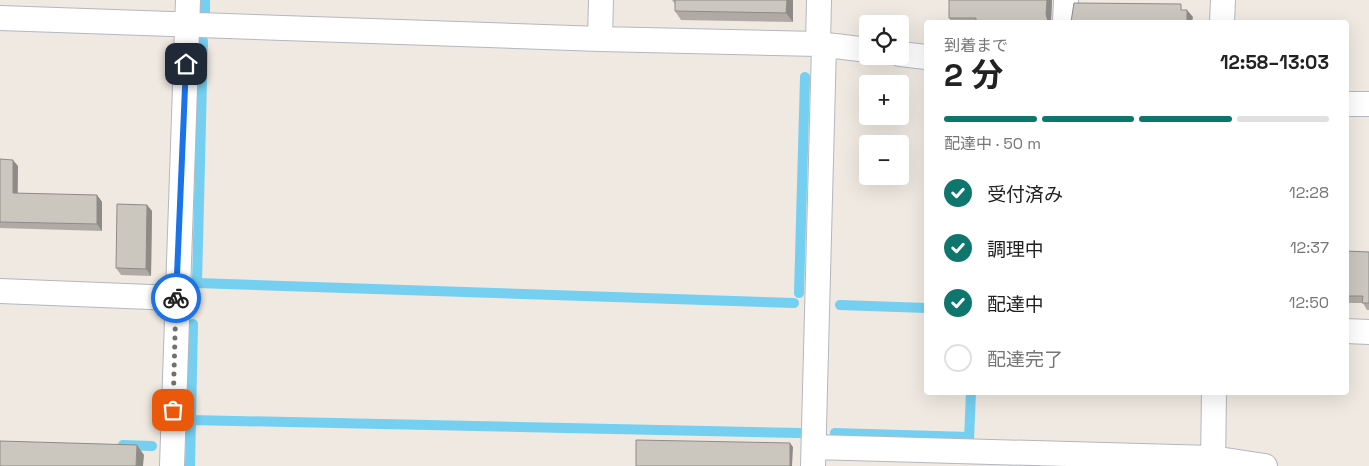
<!DOCTYPE html>
<html lang="ja">
<head>
<meta charset="utf-8">
<style>
  body { margin:0; font-family:"Space Grotesk","Noto Sans JP",sans-serif; background:#f2f2f2; color:#222; height:100vh; display:flex; flex-direction:column; font-size:19px; white-space:nowrap }
  * { box-sizing:border-box; margin:0 }
  p { font-size:16px; color:#767676 }
  .icon { flex:none; width:28px; height:28px; fill:none; stroke:currentColor; stroke-width:2; stroke-linecap:round; stroke-linejoin:round }
  .map { position:relative; flex:1; overflow:hidden }
  .sheet { position:absolute; left:924px; top:20px; width:425px; height:375px; display:flex; flex-direction:column; background:#fff; border-radius:5px; box-shadow:0 5px 20px #0002 }
  .sheet>* { flex:none }
  .tools { position:absolute; left:859px; top:15px; display:grid; gap:10px }
  .tools a { display:grid; place-items:center; width:50px; height:50px; border-radius:5px; background:#fff; box-shadow:0 5px 20px #0002; font-size:25px }
  .pin { position:absolute; display:grid; place-items:center; width:42px; height:42px; color:#fff; margin:-21px; border-radius:10px; box-shadow:0 2px 8px #0006 }
  .courier { position:absolute; display:grid; place-items:center; width:50px; height:50px; margin:-25px; border:4px solid #1a73e8; border-radius:50%; background:#fff; color:#222; box-shadow:0 1px 6px #0007 }
  .headline em { font-style:normal; font-weight:700 }
  .headline div { display:flex; flex-direction:column-reverse }
  .headline { display:flex; align-items:center; justify-content:space-between; height:85px; padding:0 20px }
  h1 { font-size:32px; font-weight:700; line-height:38px }
  .bar { display:grid; grid-template-columns:repeat(4,1fr); gap:8px 5px; align-content:center; height:60px; padding:0 20px }
  .bar i { height:6px; border-radius:4px; background:#e0e0e0 }
  .bar .selected { background:#0f766e }
  .bar p { grid-column:span 4 }
  ol { padding:0 20px; list-style:none }
  li { display:flex; align-items:center; gap:15px; height:55px }
  li p { margin-inline-start:auto }
  li .icon { padding:5px; border-radius:50%; background:#0f766e; color:#fff; stroke-width:4 }
  li:last-child { color:#767676 }
  li i { width:28px; height:28px; border:2px solid #e0e0e0; border-radius:50% }
  .map>svg:first-child { display:block }
  .lines { fill:none; stroke-linecap:round; stroke-linejoin:round }
  .stream { stroke:#75cff0; stroke-width:10 }
  .street-casing { stroke:#b4b7c1; stroke-width:26 }
  .street { stroke:#fff; stroke-width:24 }
  .wall { fill:#afaba4 }
  .shaded-wall { fill:#8e8b86 }
  .building { fill:#cbc7bf; stroke:#8e8b86 }
  .done { stroke:#726f6d; stroke-width:5; stroke-dasharray:0 9 }
  .route { stroke:#1a73e8; stroke-width:6 }
</style>
</head>
<body>
<div class="map">
<svg width="1369" height="466" viewBox="0 0 1369 466">
  <rect width="100%" height="100%" fill="#efe9e1"/>
  <g class="lines">
    <!-- stream -->
    <path class="stream" d="M205,11V0
      M203,41L197,283L794,303
      M799,293L805,77
      M840,305L926,308
      M191,420L800,433
      M835,433L969,437
      M969,440L971,392
      M123,445L152,446
      M190,466L193,324"/>
    <defs>
      <path id="street" d="M0,18L600,39L818,44L868,50
        M1065,22L1066,0
        M1222,22L1223,0
        M600,39L601,0
        M818,44L819,0
        M900,54L926,57
        M1346,104H1369
        M0,291L176,298
        M1346,331L1369,332
        M814,447L1212,458L1265,466
        M172,466L188,0
        M813,466L824,45
        M1213,466L1214,392"/>
    </defs>
    <!-- street casing -->
    <use href="#street" class="street-casing"/>
    <!-- street -->
    <use href="#street" class="street"/>
  </g>
  <!-- wall -->
  <path class="wall" d="M672,0H793V22L681,20L675,11V4Z
    M949,0H1052L1051,22H952L949,18Z
    M0,159L18,166V194L97,195L102,202V231L0,228Z
    M147,205L152,211L151,276L121,275L116,268Z
    M1346,251L1369,252V310H1367L1363,303H1346Z"/>
  <!-- shaded-wall -->
  <path class="shaded-wall" d="M787,0H793V22L786,13Z
    M1047,0H1052L1051,22H1049L1048,21L1046,14Z
    M1187,10L1193,17L1192,22H1187Z
    M13,160L18,166L17,200L13,193Z
    M97,195L102,202V231L97,224Z
    M147,205L152,211L151,276L146,269Z
    M790,443L793,447L792,466H790Z
    M137,445L144,455L143,466H136Z"/>
  <!-- building -->
  <path class="building" d="M675,0H787L786,13L675,11Z
    M949,0H1047L1046,14L1048,21L1049,22H976V18H949Z
    M1074,3L1181,4V10H1187V22H1071Z
    M0,159L13,160V193L97,195V224L0,222Z
    M117,204L147,205L146,269L116,268Z
    M1346,251L1369,252V303H1362L1363,296H1346Z
    M636,440L790,443V466H636Z
    M0,441L137,445L136,466H0Z"/>
  <g class="lines">
    <!-- done -->
    <path class="done" d="M173,410L176,298"/>
    <!-- route -->
    <path class="route" d="M176,298L186,64"/>
  </g>
</svg>
<div class="tools">
<a><svg class="icon" aria-label="locate" viewBox="0 0 24 24"><circle cx="12" cy="12" r="6"/><path d="M12 2v4M12 18v4M2 12h4M18 12h4"/></svg></a>
<a>+</a>
<a>−</a>
</div>
<div class="pin" style="left:173px;top:410px;background:#ea580c"><svg class="icon" aria-label="bag" viewBox="0 0 24 24"><path d="M5 8h14l-1 12H6zM9 8a3 3 0 0 1 6 0"/></svg></div>
<div class="pin" style="left:186px;top:64px;background:#1f2937"><svg class="icon" aria-label="home" viewBox="0 0 24 24"><path d="M3 11l9-7 9 7M6 9v11h12V9"/></svg></div>
<div class="courier" style="left:176px;top:298px"><svg class="icon" aria-label="bike" viewBox="0 0 24 24"><circle cx="6" cy="16" r="4"/><circle cx="18" cy="16" r="4"/><path d="M6 16l4-8h5l3 8M10 8l3 8H6M13 5h3"/></svg></div>
<section class="sheet">
<div class="headline"><div><h1>2 分</h1><p>到着まで</p></div><em>12:58–13:03</em></div>
<div class="bar"><i class="selected"></i><i class="selected"></i><i class="selected"></i><i></i><p>配達中 · 50 m</p></div>
<ol>
<li><svg class="icon" aria-label="check" viewBox="0 0 24 24"><path d="M5 12l5 5 9-10"/></svg>受付済み<p>12:28</p></li>
<li><svg class="icon" aria-label="check" viewBox="0 0 24 24"><path d="M5 12l5 5 9-10"/></svg>調理中<p>12:37</p></li>
<li><svg class="icon" aria-label="check" viewBox="0 0 24 24"><path d="M5 12l5 5 9-10"/></svg>配達中<p>12:50</p></li>
<li><i></i>配達完了</li>
</ol>
</section>
</div>
</body>
</html>
